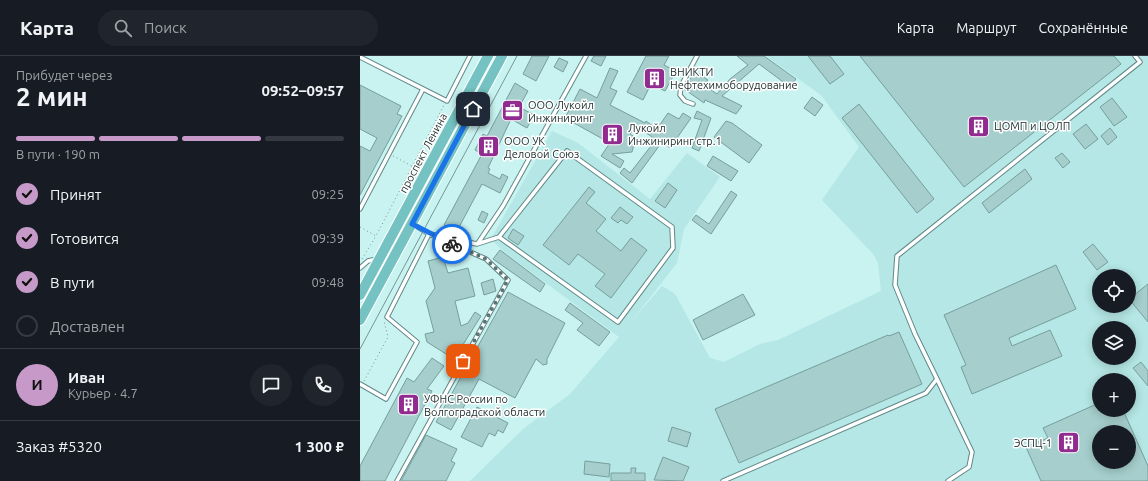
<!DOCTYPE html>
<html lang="ru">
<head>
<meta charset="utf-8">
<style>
  body { margin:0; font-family:Ubuntu,sans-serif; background:#20242c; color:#f1f3f6; height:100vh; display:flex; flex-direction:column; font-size:15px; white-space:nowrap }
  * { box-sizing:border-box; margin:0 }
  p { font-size:13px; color:#9ea1a6 }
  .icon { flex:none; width:22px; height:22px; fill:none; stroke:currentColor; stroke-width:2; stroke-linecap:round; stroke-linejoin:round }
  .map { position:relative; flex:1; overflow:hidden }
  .sheet { display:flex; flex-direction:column; background:#171b24; width:360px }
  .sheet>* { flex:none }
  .buttons { position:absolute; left:732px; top:213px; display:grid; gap:8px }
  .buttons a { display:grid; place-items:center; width:44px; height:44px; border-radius:50%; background:#171b24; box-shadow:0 2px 10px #0003; font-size:20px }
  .pin { position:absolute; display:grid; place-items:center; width:34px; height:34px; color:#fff; margin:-17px; border-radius:8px; box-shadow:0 2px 6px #0006 }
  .courier { position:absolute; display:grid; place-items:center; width:40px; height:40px; margin:-20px; border:3px solid #1a73e8; border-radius:50%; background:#fff; color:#222; box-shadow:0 1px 5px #0007 }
  .headline em { font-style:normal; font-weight:600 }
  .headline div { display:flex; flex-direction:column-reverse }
  .headline { display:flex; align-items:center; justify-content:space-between; height:68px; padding:0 16px }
  h1 { font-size:26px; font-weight:600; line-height:30px }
  .bar { display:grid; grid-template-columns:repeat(4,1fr); gap:6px 4px; align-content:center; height:48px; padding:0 16px }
  .bar i { height:5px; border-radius:3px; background:#363941 }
  .bar .selected { background:#c699c8 }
  .bar p { grid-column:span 4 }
  .line { display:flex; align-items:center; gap:10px; padding:0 16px; border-top:1px solid #363941 }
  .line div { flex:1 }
  .round { display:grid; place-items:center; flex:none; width:42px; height:42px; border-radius:21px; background:#20242c }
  ol { padding:0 16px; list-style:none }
  li { display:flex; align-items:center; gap:12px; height:44px }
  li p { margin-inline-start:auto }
  li .icon { padding:4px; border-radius:50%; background:#c699c8; color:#111; stroke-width:4 }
  li:last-child { color:#9ea1a6 }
  li i { width:22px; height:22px; border:2px solid #363941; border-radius:50% }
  header { display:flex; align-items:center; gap:24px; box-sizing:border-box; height:56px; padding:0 20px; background:#171b24; border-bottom:1px solid #363941 }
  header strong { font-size:19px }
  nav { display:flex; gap:22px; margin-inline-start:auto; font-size:14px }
  .search { width:280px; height:36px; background:#20242c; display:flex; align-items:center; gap:10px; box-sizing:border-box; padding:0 14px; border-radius:22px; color:#9ea1a6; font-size:15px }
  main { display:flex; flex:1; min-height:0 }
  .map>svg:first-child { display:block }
  .built { fill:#b4e7e5; fill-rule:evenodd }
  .building { fill:#a5cecc; stroke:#769e9c; fill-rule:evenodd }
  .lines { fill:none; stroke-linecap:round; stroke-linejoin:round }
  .lane-casing { stroke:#628988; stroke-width:5.5 }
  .primary-casing { stroke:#fff; stroke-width:12 }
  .path { stroke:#759391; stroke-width:1; stroke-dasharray:1 3; stroke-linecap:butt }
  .lane { stroke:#fff; stroke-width:3.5 }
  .primary { stroke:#74c2c1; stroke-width:10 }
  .tram { stroke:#779594; stroke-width:1 }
  .done { stroke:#5b7574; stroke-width:4; stroke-dasharray:0 7.2 }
  .route { stroke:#1a73e8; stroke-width:5 }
  .labels { text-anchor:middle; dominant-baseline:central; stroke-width:3; stroke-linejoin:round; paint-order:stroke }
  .poi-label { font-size:11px; fill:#213130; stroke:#fff; text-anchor:start }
  .street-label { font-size:11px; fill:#213130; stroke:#fff }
</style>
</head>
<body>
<header>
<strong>Карта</strong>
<div class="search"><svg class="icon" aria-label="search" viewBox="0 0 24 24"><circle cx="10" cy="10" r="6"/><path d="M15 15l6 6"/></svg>Поиск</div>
<nav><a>Карта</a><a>Маршрут</a><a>Сохранённые</a></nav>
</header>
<main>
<section class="sheet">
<div class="headline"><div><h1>2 мин</h1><p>Прибудет через</p></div><em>09:52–09:57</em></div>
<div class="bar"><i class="selected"></i><i class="selected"></i><i class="selected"></i><i></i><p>В пути · 190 m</p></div>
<ol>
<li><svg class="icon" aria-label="check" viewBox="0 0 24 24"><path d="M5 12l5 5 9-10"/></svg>Принят<p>09:25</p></li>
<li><svg class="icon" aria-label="check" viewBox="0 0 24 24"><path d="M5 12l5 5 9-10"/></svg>Готовится<p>09:39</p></li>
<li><svg class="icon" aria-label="check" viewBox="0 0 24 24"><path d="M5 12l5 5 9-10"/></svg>В пути<p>09:48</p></li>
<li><i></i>Доставлен</li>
</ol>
<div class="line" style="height:72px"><b class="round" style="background:#c699c8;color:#111">И</b><div><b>Иван</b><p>Курьер · 4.7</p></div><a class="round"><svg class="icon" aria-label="chat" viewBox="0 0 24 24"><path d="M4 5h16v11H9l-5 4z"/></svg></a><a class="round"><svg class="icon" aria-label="phone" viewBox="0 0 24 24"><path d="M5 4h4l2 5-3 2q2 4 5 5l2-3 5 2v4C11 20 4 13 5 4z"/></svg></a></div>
<div class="line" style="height:52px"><div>Заказ #5320</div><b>1 300 ₽</b></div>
</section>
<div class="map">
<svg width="788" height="425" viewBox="0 0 788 425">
  <rect width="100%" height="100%" fill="#c8f3f1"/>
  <!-- built -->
  <path class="built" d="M406,0H788V425H110L163,373L210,338L259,281L144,196L131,183L192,75L218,87L290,143L327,97L360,121L324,173L317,207L270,267L302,230L315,238L350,302L364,306L400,288L418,284L521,235L518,207L514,199L462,144L499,91L461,39ZM739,220H769V250H739ZM739,272H769V302H739ZM739,324H769V354H739ZM739,376H769V406H739Z"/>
  <!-- building -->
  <path class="building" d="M172,0H189L176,25L163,18Z
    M234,0H246L241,10L231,5Z
    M286,0H309L304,9L316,15L305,35L291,28L283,44L267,36Z
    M377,0H404L436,23L430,31L399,8L362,40L382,50L376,58L345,44L344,47L324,33L335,15L348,24L344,29L357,38L370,23L388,9Z
    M448,0H470L484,18L470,28Z
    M500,0H754L761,8L604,131Z
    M199,2L208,6L203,16L194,11Z
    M250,12L258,15L250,32L257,35L250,49L285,67L286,65L297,73L308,57L319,63L323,57L331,62L310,92L302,86L272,127L260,117L264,112L270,117L291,90L287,88L292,81L275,69L270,78L279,84L276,89L274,88L272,96L252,98L264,105L260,112L241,100L250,87L205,62L220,33L237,42Z
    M155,27L168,35L159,51L174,59L167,72L151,63L128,112L130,113L128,117L140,123L142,118L148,121L140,137L122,128L97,175L84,169L122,98L115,94L123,78L127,80Z
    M0,29L41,50L37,58L42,60L0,139V90L10,95L17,82L0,73Z
    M452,41L463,49L455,60L444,52Z
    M752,42L767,61L754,70L740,51Z
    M499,48L574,143L557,157L482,62Z
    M337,55L351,62L339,95L332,92L342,64L334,62Z
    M366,65L372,67L402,89L389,107L354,81Z
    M726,68L738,83L725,93L713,78Z
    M750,72L757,81L748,89L741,80Z
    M702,97L710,106L703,112L695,102Z
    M353,100L378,115L371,125L347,110Z
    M665,113L672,123L629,157L622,147Z
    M308,127L317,134L305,152L295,145Z
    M229,131L235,136L226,147L246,163L236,175L261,195L271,182L287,194L251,242L235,230L245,218L218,198L209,209L183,189Z
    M371,135L377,139L351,178L332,164L336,159L349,168Z
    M260,151L273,161L267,168L261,164L258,167L251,162Z
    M122,155L128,158L124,167L118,164Z
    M153,173L164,180L158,189L148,182Z
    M733,188L748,206L737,214L723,196Z
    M140,194L185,228L180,236L133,203Z
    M83,201L88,217L108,212L115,240L95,245L101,270L108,267L115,256L121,260L94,303L67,286L65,278L74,276L66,245L75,232L68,205Z
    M696,209L716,253L649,282L652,290L690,274L702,300L612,338L601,311L606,309L584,259Z
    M133,223L136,235L124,239L121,227Z
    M788,228V266L769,243Z
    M148,236L205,267L187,303V308L183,309L176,303L155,342L119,323L91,374L76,366Z
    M383,238L395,259L343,284L333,264Z
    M210,247L250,276L239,290L217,274L223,267L205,254Z
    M539,276L562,328L379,407L355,353L528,279L529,280Z
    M72,302L84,310L67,333L72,335L25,425H0V410L47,322L54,326Z
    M781,306L788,315V330L773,312Z
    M739,347V354H763L788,410V425H681L666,391L688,382L683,372ZM739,376H769V406H739Z
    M117,351L148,367L143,377L138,374L135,380L129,377L122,391L101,381Z
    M312,371L331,377L327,391L308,385Z
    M66,379L97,393L91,405L95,407L86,425H41Z
    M303,401L329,411L323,425L294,424Z
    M225,405L250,408L249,421L224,418Z
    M271,412H276L275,417H285V425H251V417H271Z"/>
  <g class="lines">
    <defs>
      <path id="lane" d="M0,1L87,45L110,0
        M333,48L325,45L320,39L321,30L337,0
        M0,153L63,33
        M69,178L117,188L139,181L258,266L313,192L312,171L207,95L139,181
        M118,187L143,150L226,0
        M0,212L8,205L17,203
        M577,323L612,396L609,411L588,425
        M0,328L26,343L57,286L27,261L69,178
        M37,425L148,224L126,203L69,178L53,168
        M363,425L566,337L577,323L555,278L535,229L537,200L780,6L775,0"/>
      <path id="primary" d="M0,239L128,0
        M0,264L142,0"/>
    </defs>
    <!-- lane casing -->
    <use href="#lane" class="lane-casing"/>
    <!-- primary casing -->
    <use href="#primary" class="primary-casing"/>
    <!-- path -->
    <path class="path" d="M33,100L52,110
      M0,171L16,180L84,49
      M2,203L16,180
      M4,325L28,281L24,265"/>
    <!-- lane -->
    <use href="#lane" class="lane"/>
    <!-- primary -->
    <use href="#primary" class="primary"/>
    <!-- tram -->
    <path class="tram" d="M0,293L157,0"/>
  </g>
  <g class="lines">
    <!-- done -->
    <path class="done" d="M92,188L126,203L148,224L103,305"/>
    <!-- route -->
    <path class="route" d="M92,188L52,168L113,53"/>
  </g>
  <!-- icons -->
  <defs>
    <symbol id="building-square" viewBox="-11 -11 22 22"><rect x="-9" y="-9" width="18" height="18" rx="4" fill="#912b90" stroke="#fff"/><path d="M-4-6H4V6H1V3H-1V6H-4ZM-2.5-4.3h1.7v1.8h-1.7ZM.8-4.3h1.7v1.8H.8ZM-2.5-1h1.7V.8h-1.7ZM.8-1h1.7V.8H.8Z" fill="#fff"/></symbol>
    <symbol id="office-square" viewBox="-11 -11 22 22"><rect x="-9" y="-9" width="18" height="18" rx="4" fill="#912b90" stroke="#fff"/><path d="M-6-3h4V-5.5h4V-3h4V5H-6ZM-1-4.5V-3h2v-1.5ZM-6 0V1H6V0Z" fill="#fff"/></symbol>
  </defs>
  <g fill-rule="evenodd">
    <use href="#building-square" x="282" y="10" width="25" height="25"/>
    <use href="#office-square" x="140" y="42" width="25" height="25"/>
    <use href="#building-square" x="606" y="58" width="25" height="25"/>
    <use href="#building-square" x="240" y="66" width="25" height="25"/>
    <use href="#building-square" x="116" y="78" width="25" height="25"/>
    <use href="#building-square" x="36" y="336" width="25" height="25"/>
    <use href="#building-square" x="696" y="374" width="25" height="25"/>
  </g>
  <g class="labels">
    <!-- poi labels -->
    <g class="poi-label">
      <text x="310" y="16">ВНИКТИ<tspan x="310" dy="13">Нефтехимоборудование</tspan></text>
      <text x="168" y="49">ООО Лукойл<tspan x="168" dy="13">Инжиниринг</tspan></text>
      <text x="634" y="70">ЦОМП и ЦОЛП</text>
      <text x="268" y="72">Лукойл<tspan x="268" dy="13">Инжиниринг стр.1</tspan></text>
      <text x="144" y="85">ООО УК<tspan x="144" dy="13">Деловой Союз</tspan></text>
      <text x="64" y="343">УФНС России по<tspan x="64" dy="13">Волгоградской области</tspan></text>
      <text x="692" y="387" text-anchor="end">ЭСПЦ-1</text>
    </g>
    <!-- street labels -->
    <g class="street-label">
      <text transform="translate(63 97) rotate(-62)">проспект Ленина</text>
    </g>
  </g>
</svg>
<div class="buttons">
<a><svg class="icon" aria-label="locate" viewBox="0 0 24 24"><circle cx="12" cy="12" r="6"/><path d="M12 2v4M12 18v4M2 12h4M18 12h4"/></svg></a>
<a><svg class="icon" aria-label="layers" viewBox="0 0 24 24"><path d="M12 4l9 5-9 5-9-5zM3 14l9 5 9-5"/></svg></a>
<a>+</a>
<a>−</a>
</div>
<div class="pin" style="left:103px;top:305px;background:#ea580c"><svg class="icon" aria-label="bag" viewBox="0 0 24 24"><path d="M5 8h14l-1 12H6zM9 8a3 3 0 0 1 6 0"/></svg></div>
<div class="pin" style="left:113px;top:53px;background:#1f2937"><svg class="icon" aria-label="home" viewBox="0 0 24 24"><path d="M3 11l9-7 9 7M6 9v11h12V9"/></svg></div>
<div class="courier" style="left:92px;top:188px"><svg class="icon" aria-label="bike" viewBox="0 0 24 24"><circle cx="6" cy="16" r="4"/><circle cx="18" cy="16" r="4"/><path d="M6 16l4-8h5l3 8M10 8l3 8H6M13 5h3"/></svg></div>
</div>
</main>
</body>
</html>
